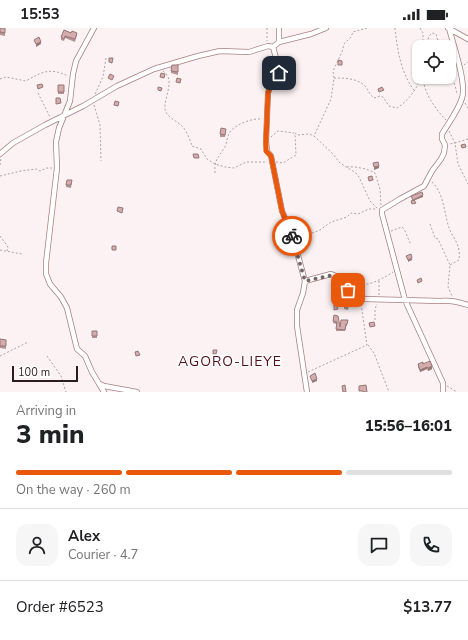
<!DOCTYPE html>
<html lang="en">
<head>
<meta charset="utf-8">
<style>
  body { margin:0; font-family:"Nunito Sans",sans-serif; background:#f6f6f6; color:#202124; height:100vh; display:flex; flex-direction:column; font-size:15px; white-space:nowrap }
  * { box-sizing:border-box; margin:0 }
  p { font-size:13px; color:#757577 }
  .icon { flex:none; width:22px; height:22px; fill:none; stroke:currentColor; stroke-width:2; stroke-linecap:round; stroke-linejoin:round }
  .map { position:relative; height:364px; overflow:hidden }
  .side { display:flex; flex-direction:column; background:#fff; flex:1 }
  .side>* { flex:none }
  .controls { position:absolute; left:412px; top:12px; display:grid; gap:8px }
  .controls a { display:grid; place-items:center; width:44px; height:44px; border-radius:8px; background:#fff; box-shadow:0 1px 3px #0004; font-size:20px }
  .scale { position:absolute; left:12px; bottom:10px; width:66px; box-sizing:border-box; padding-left:4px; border:2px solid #2c1c1d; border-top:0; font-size:11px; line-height:14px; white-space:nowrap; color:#2c1c1d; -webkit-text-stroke:3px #fff; paint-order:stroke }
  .pin { position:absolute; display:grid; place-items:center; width:34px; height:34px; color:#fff; margin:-17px; border-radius:8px; box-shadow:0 2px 6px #0006 }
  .courier { position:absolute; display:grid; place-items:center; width:40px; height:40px; margin:-20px; border:3px solid #ea580c; border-radius:50%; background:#fff; color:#222; box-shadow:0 1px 5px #0007 }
  .head em { font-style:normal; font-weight:800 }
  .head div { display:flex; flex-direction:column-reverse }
  .head { display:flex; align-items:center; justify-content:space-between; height:68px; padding:0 16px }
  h1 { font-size:26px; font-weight:800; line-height:30px }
  .bar { display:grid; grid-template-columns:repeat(4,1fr); gap:6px 4px; align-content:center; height:48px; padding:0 16px }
  .bar i { height:5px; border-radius:3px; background:#e0e0e0 }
  .bar .active { background:#ea580c }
  .bar p { grid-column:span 4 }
  .line { display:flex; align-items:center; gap:10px; padding:0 16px; border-top:1px solid #e0e0e0 }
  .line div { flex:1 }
  .round { display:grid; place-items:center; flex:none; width:42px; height:42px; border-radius:12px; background:#f6f6f6 }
  .status { display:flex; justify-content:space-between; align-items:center; height:28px; padding:0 20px; background:#fff; direction:ltr }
  .status svg { height:11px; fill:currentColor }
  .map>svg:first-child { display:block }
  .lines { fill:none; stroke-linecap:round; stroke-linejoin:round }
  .minor-casing { stroke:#a77f80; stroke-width:6 }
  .path { stroke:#afa3a4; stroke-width:1; stroke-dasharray:2 2; stroke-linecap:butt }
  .minor { stroke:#fff; stroke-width:4.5 }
  .wall { fill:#b79394 }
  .shaded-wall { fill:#957878 }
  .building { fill:#d5abac; stroke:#957878 }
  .done { stroke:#756768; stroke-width:4; stroke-dasharray:0 7.2 }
  .route { stroke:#ea580c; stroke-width:5 }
  .labels { text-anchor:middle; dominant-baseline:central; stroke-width:3; stroke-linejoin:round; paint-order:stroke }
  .quarter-label { font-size:14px; letter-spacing:1px; fill:#530d1a; stroke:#fff }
</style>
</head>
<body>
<div class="status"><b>15:53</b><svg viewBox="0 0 49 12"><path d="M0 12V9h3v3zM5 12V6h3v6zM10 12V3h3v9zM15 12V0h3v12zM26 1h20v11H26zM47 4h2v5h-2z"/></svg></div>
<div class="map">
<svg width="468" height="364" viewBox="0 0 468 364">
  <rect width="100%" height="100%" fill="#fcf2f3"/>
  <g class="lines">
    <defs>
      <path id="minor" d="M94,0L76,33L73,46L70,73L59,100L56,114L57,140L46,235V246L50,256L61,269L67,280L77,321L85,328L92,344L104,364
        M448,0L468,11
        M279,14L311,6L326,0
        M273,19L279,41L278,48L271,56L268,65L266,113L267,123L271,128L282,183L292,206L305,253L303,265L297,282V298L307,364
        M0,126L13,115L45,97L83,78L117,58L154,41L198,28L220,23L249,24L268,18L273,19L279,14V0
        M305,253L331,246L336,248L348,262L365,271L440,273C451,272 458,274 468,277
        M100,356L104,358L137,364
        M443,364V355L405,272L382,186V182L400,171L424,158L432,143L441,131L444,125L445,117L442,111V106C449,94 458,83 462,70C467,56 453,16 449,0"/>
    </defs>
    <!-- minor casing -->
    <use href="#minor" class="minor-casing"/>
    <!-- path -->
    <path class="path" d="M267,0V13
      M367,0L353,4L351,9L344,16L342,24L333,43L334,50L331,71L314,108L333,126L340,135L356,145L359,149L370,173L378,181
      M395,0C397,21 401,45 414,62
      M420,0L423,5V12L427,16L442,19
      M426,19L429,8L432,5L436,6L440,19
      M464,37L468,34
      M449,40C451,49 456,57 457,67
      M163,43C176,52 164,68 165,81C166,89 177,93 182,98C187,103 190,112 192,118L201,121L207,131L215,136L225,139L234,140L246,134H267
      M423,49C424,66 435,80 446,92
      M334,50C344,50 357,50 365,58C368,62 370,67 374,70L380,68L383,69L389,78L397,80C408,73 417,61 421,49
      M0,51L6,49L26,53C42,44 49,39 68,48
      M38,65L50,89
      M95,66L103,49L106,30
      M465,75L468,80
      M94,77L100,97L101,133
      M449,103L455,115L449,116
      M271,109L278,103L294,105
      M468,111L455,115L458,136L468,156
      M276,134L283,135L296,127L295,105L298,107L309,106L314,108
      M0,137L1,129
      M347,139C354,138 369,141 375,145L380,161L381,177
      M215,145C214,132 218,130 225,119C227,114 227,109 230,104C236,96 252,90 262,91
      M0,148L21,143L36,141L40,143L47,140H52
      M432,154C444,165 444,185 449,200C452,208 458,214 459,223C460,226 459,229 459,232L450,237
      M430,196L435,210L438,211L450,237L448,259L452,268
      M391,203L402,199C406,203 408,211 411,217
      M0,208L8,219L7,223
      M297,211L320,202L331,194L347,189L351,185L358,186L369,181H376
      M0,222L22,226
      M351,258C357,254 362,257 368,256C376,254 386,249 393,244
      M379,267V252
      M345,271L347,266
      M375,292V281L377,276
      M368,317L374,325L389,364
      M0,328L28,314
      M47,328L61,348L66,364
      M308,344L367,317L361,276
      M447,358L457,364"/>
    <!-- minor -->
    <use href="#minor" class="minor"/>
  </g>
  <!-- wall -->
  <path class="wall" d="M0,0L5,3V8L0,7Z
    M64,2L77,7L75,14L65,10L64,13L61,12V9Z
    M178,37V47L171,45V43Z
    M58,57H64V66H58Z
    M226,103L225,109H220V106Z
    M67,152H72L71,160L66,159Z
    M338,261L344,262V269H338Z
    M349,277L348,282L344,281V278Z
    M334,287L340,299L348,292L347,298H346L345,303H336V296L333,295Z
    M92,303H97V310H92Z
    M0,311L6,312V321L0,320Z
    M418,336H423L432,341L428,343L427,341L420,344L418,339Z"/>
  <!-- shaded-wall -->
  <path class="shaded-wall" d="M41,14V16L36,19V16Z
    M379,138V140L374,142V139Z
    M423,167V169L413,173V172Z
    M412,230V232L408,234V232Z
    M432,338V341L428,343V340Z
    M427,339V341L420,344V342Z
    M317,351V353L312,355V353Z"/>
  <!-- building -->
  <path class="building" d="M0,0H5V5L0,4Z
    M64,2L71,5L72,3L77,5L75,11L65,8L64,11L61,9Z
    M39,9L41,14L36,16L34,12Z
    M109,30H113L112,35L109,34Z
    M338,32L342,33V37H338Z
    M172,37H178V44L171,43Z
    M161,45L165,46L164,50L160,49Z
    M110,46L114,48L112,52L108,50Z
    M177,50L181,51L180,55L176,54Z
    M42,56L43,59L38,61L37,57Z
    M58,57H64V64H58Z
    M158,59L162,60L161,63L158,62Z
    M382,59L384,62L379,64L378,61Z
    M56,70H60L61,75L56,76Z
    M115,73L119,74L118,78L114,77Z
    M221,100L226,101L225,107L220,106Z
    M465,116L466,119L462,120L461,117Z
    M193,126H198L199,130H194Z
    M378,134L379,138L374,139L373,135Z
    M372,148L373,152L369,153L368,149Z
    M67,152H72L71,157H66Z
    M422,164L423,167L413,172L411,168Z
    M414,172L416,175L412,176L411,173Z
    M118,179L123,180L122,185L117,183Z
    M112,218H116V222H112Z
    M411,226L412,230L408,232L406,228Z
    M421,250L422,253L418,255L417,252Z
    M338,261L344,262V266H338Z
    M338,270L339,275H335V271Z
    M345,274L349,275L348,279L344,278Z
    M334,277H337L338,281L334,282Z
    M334,287L338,288L340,299L341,292H348L347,296H346L345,302L336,301L337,294L333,293Z
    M374,294L375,298L370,299L369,295Z
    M92,303H97V308H92Z
    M0,311L6,312V318H0Z
    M213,322H217L216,326H213Z
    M138,323L140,327L136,328L135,324Z
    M430,333L432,338L428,340L427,339L420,342L418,336L423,334V336Z
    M315,345L317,351L312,353L310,348Z
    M345,357L346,364H343L342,358Z
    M366,357L367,364H363V363H359V358Z"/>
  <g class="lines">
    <!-- done -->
    <path class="done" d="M292,208L305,253L333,247L348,262"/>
    <!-- route -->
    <path class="route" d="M279,45L271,56L268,65L266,113V123L271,128L282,183L292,208"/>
  </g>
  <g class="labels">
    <!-- quarter labels -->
    <g class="quarter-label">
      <text x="230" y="333">AGORO-LIEYE</text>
    </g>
  </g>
</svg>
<div class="controls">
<a><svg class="icon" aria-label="locate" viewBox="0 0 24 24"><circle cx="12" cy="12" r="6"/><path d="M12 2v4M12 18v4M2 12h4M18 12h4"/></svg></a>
</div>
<div class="scale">100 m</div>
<div class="pin" style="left:348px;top:262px;background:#ea580c"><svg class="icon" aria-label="bag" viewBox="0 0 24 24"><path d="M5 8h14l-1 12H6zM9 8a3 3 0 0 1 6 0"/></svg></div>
<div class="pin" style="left:279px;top:45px;background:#1f2937"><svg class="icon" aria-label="home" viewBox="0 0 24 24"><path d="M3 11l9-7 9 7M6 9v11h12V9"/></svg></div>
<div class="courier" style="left:292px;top:208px"><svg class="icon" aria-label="bike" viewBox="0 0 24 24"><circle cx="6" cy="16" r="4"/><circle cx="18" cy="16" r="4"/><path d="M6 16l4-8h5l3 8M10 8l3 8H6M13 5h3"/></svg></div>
</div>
<section class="side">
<div class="head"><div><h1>3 min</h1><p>Arriving in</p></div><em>15:56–16:01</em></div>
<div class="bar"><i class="active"></i><i class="active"></i><i class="active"></i><i></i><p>On the way · 260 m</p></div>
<div class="line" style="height:72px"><a class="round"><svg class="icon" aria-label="person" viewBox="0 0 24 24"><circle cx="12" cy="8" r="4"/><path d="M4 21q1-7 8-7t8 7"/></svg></a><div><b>Alex</b><p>Courier · 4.7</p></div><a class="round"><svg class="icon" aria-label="chat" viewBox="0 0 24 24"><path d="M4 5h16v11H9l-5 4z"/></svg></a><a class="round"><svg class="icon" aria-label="phone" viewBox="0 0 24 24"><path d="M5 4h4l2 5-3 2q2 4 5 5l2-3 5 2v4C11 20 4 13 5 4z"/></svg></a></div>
<div class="line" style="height:52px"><div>Order #6523</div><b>$13.77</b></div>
</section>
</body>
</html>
